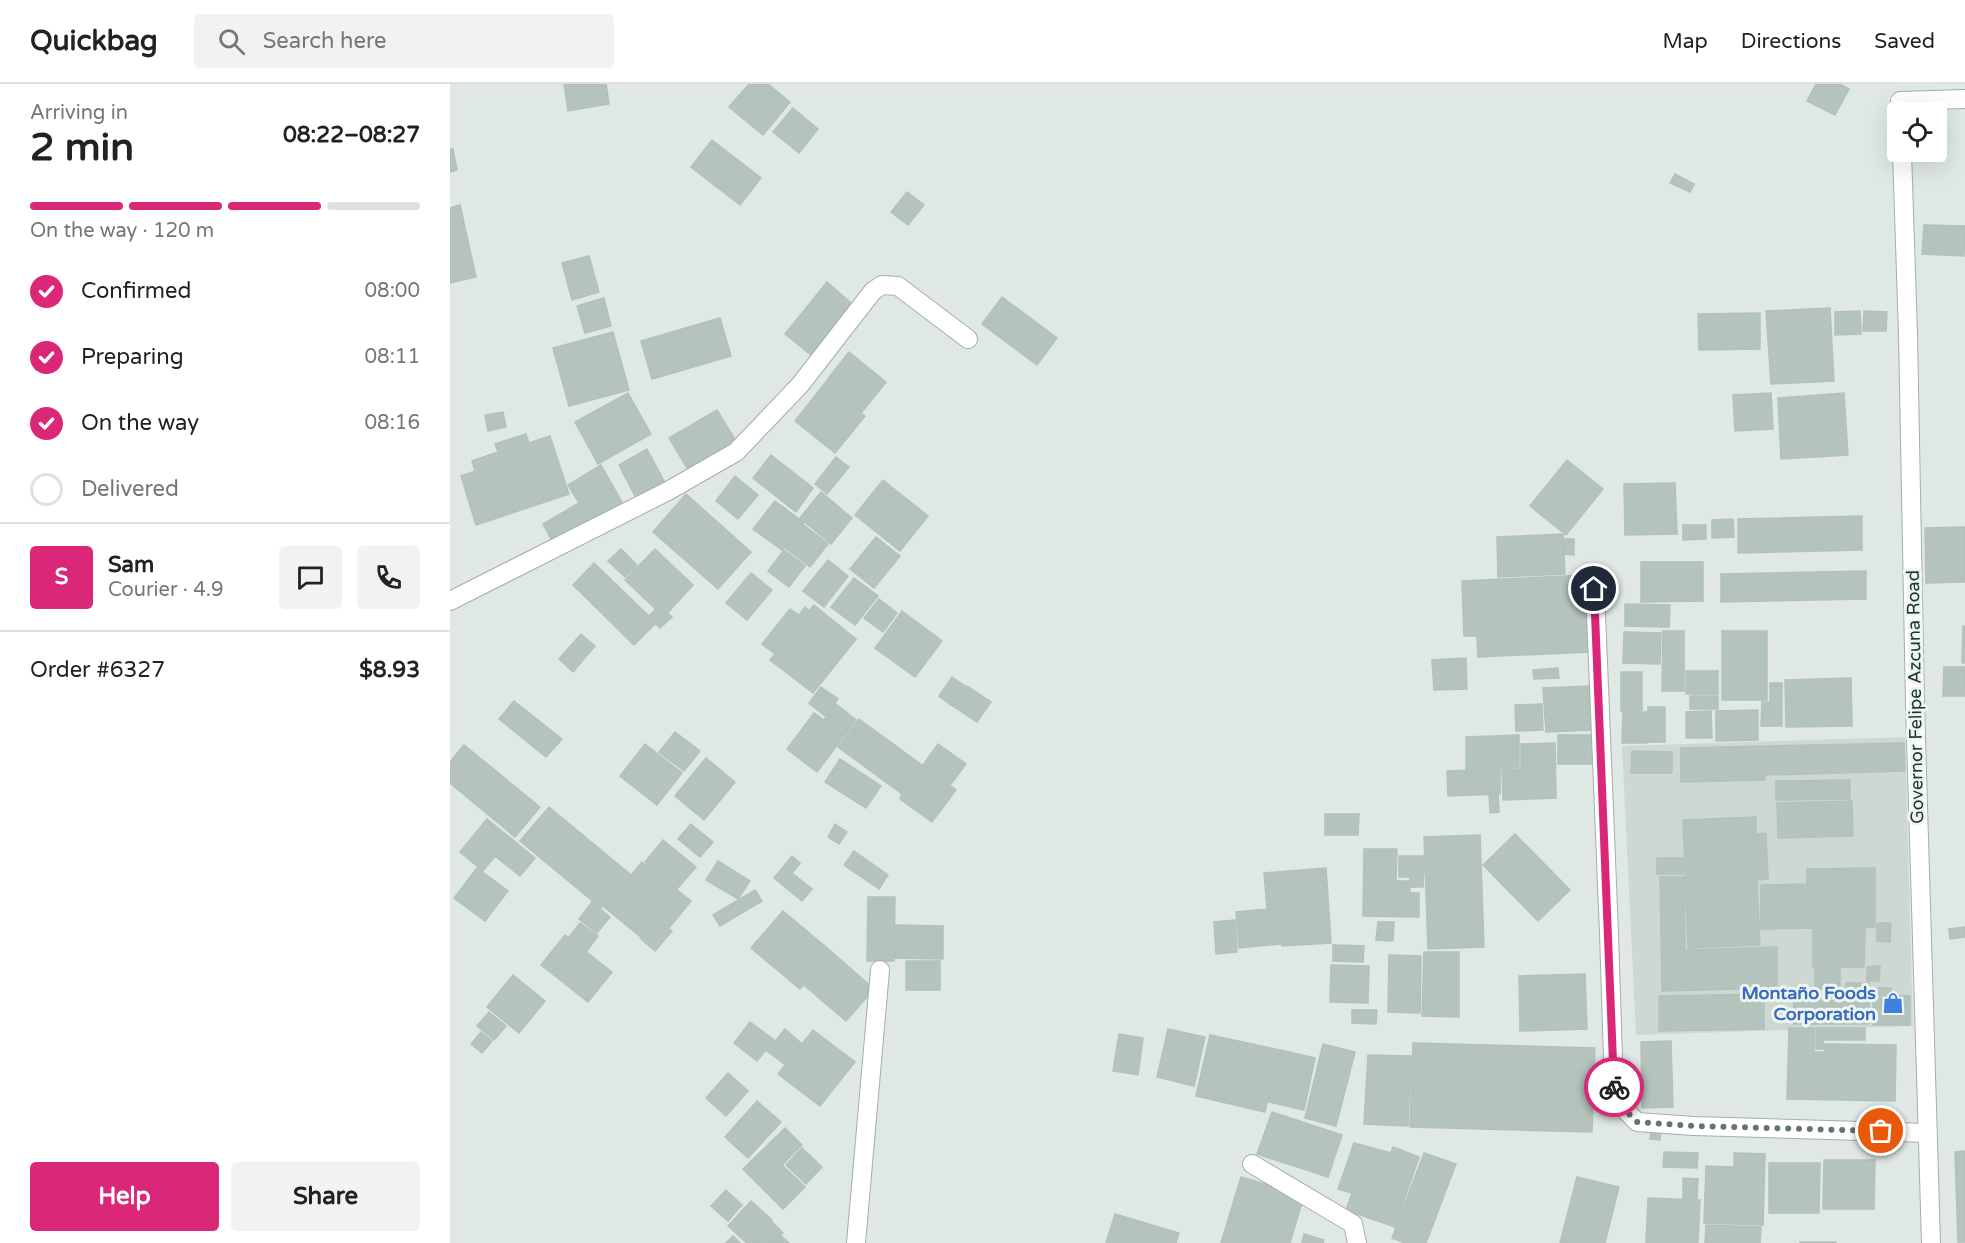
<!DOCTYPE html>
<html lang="en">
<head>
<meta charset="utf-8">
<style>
  body { margin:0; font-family:"Varela Round",sans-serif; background:#f2f2f2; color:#222; height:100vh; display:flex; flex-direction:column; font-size:22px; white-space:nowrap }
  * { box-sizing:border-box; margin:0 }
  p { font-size:20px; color:#767676 }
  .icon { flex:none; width:33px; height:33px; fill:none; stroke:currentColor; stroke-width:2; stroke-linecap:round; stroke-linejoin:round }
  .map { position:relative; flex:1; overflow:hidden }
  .side { display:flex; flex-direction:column; background:#fff; width:450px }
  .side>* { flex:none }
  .tools { position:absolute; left:1437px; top:18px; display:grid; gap:12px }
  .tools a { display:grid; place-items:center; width:60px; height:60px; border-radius:6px; background:#fff; box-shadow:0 6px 24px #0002; font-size:30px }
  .pin { position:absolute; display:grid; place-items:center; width:51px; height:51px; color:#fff; margin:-26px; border:3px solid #fff; border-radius:50%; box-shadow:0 2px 6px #0007 }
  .courier { position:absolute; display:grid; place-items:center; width:60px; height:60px; margin:-30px; border:4px solid #db2777; border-radius:50%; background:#fff; color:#222; box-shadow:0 2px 8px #0007 }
  .head em { font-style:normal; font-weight:800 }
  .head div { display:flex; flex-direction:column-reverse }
  .head { display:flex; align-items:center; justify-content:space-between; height:102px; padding:0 30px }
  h1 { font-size:39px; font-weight:800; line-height:45px }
  .bar { display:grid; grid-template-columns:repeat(4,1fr); gap:9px 6px; align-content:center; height:72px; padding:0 30px }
  .bar i { height:8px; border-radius:4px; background:#e0e0e0 }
  .bar .current { background:#db2777 }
  .bar p { grid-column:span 4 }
  .line { display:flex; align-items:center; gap:15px; padding:0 30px; border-top:2px solid #e0e0e0 }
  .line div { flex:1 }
  .round { display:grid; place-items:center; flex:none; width:63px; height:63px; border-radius:6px; background:#f2f2f2 }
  ol { padding:0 30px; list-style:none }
  li { display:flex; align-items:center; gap:18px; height:66px }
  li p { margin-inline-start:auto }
  li .icon { padding:6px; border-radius:50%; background:#db2777; color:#fff; stroke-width:4 }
  li:last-child { color:#767676 }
  li i { width:33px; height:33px; border:3px solid #e0e0e0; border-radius:50% }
  .cta { display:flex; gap:12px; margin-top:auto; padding:12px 30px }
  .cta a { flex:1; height:69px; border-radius:6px; background:#db2777; color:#fff; font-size:24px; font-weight:800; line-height:69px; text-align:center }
  .cta a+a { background:#f2f2f2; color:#222 }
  header { display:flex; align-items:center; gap:36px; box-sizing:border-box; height:84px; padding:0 30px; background:#fff; border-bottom:2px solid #e0e0e0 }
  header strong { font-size:28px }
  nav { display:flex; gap:33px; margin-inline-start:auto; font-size:21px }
  .search { width:420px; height:54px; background:#f2f2f2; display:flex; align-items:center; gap:15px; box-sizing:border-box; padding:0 21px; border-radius:6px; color:#767676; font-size:22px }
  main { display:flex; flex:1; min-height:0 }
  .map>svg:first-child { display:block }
  .built { fill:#ced8d3 }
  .building { fill:#b5c3bd; stroke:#b3c1ba; stroke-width:1.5 }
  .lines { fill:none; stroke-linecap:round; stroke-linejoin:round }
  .minor-casing { stroke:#a3afaa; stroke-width:20 }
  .minor { stroke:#fff; stroke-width:18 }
  .done { stroke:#64746f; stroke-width:6; stroke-dasharray:0 10.8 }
  .route { stroke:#db2777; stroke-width:8 }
  .labels { text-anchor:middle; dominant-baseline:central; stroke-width:6; stroke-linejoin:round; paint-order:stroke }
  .street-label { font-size:18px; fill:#223630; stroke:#eff6f2 }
  .shop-label { font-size:18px; font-weight:bold; fill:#366cbe; stroke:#eff6f2; text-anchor:end }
</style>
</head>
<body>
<header>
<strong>Quickbag</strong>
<div class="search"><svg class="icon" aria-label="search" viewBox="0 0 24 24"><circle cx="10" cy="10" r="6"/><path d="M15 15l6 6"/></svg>Search here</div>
<nav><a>Map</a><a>Directions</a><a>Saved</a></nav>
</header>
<main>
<section class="side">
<div class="head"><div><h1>2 min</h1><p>Arriving in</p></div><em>08:22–08:27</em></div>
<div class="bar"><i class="current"></i><i class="current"></i><i class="current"></i><i></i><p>On the way · 120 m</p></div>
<ol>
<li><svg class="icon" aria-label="check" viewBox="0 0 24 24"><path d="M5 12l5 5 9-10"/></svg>Confirmed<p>08:00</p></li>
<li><svg class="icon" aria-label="check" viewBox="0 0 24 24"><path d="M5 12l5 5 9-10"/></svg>Preparing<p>08:11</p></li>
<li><svg class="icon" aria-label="check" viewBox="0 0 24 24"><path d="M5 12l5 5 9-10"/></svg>On the way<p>08:16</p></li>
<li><i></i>Delivered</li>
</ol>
<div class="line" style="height:108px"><b class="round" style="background:#db2777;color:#fff">S</b><div><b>Sam</b><p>Courier · 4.9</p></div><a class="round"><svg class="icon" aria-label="chat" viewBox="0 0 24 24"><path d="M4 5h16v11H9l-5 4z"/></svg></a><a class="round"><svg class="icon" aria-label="phone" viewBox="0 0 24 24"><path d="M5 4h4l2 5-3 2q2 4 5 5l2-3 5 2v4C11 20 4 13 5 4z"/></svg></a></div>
<div class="line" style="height:78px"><div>Order #6327</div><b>$8.93</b></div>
<div class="cta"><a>Help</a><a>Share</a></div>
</section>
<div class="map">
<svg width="1515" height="1159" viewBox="0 0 1515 1159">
  <rect width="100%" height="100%" fill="#dfe8e4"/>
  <!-- built -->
  <path class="built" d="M1455,653L1463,942L1186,951L1172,662Z"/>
  <!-- building -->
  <path class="building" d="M114,0H156L159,20L118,27Z
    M299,0H318L340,18L313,51L279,23Z
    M1366,0H1390L1399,5L1385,31L1357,17Z
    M343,24L368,45L349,69L323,48Z
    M262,56L311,94L290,121L241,83Z
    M0,65H3L7,86L0,88Z
    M1225,90L1244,100L1240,108L1220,99Z
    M457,108L474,121L458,141L441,128Z
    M10,121L26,193L0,199V124Z
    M1474,141L1515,142L1514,172L1472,170Z
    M139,172L149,208L122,216L112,179Z
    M377,198L407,224L366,275L335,250Z
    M552,213L607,254L587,281L532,240Z
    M154,214L161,242L135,249L127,222Z
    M1380,224L1384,297L1321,300L1316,227Z
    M1410,227L1411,250L1385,251V228Z
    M1414,227L1437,228L1436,247H1413Z
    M1310,229V265L1249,266L1248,230Z
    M270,234L281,272L202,295L191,257Z
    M163,248L179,306L119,322L103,264Z
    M399,268L436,298L412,328L401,320L406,314L379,293Z
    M379,294L404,314L400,320L415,332L385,369L345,337Z
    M178,309L201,350L148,380L125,338Z
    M1321,309L1323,345L1285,347L1283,311Z
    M1394,309L1398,371L1331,375L1328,314Z
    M267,326L289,362L241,391L219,354Z
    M53,328L56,343L38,347L35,331Z
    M76,350L79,359L100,352L119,410L26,441L11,392L25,387L22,377L48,368L45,360Z
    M197,365L215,399L186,414L169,381Z
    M321,371L363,404L346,428L303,394Z
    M386,373L399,383L377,410L365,400Z
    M1117,376L1153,405L1116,451L1080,422Z
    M151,381L173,420L104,460L93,440L129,419L118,401Z
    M285,392L308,411L288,435L266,417Z
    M433,396L478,432L450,467L405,431Z
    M1225,399L1227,450L1175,451L1174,400Z
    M371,408L402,434L381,460L350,434Z
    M236,410L301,468L268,505L203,448Z
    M325,417L354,439L332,466L303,445Z
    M1412,432V466L1288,469V435Z
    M1283,435L1284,453L1262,454V436Z
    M354,441L378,460L360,483L335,464Z
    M1233,441H1256V455L1233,456Z
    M1515,443V498L1476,499L1475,444Z
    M1113,450L1115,490L1048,493L1047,453Z
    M426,453L450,472L424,504L400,485Z
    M1115,455H1124V471L1115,470Z
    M171,465L187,481L175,493L158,477Z
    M205,465L243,501L214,533L175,496Z
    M334,466L355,482L339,503L318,487Z
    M378,476L398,492L374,523L353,507Z
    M1191,478H1253V517L1191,518Z
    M144,479L206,539L184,561L123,501Z
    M1416,487V515L1271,518V490Z
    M301,489L322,506L297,536L276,519Z
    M1136,491L1139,568L1028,573L1027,552H1014L1012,497Z
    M404,494L428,512L405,541L381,523Z
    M429,515L447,529L433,548L414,534Z
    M1175,520L1220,521L1219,543L1175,542Z
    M364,521L406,555L363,609L320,576L325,570L312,560L340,525L349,531L355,523L359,527Z
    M205,526L214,534L219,530L222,533L210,544L199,532Z
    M452,527L492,557L465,593L425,564Z
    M1513,542H1515V579H1512Z
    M1213,547H1234V607H1212Z
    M1272,547H1317V616H1272Z
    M1174,548L1211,549L1210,580L1173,579Z
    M131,550L145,562L123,588L109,575Z
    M1016,574L1017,605L984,606L982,576Z
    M1494,583H1515V612H1493Z
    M1108,584L1109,594L1084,595L1083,586Z
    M1236,587H1268V610H1236Z
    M1171,588H1192V626L1171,627Z
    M502,593L515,602L502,622L489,612Z
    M1401,594L1402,642L1336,643L1335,596Z
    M1320,599H1332V642H1311L1312,618H1320Z
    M517,602L541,618L527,638L503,622Z
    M1140,602L1142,646L1096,648L1093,604Z
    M371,603L388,615L375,632L359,619Z
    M1240,612H1268V625H1240Z
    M64,617L112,655L96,673L49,635Z
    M386,620L406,636L367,688L337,665L364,629L374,636Z
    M1092,620L1093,646L1066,647L1065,621Z
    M1198,623H1215V658H1198Z
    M1308,626V656L1266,657V627Z
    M1261,627L1262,654H1236V628Z
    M1173,628H1197V659H1172Z
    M409,635L506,706L482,738L450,715L452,710L388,663Z
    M225,648L250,667L234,687L209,668Z
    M1069,651V683L1016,685V653Z
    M1108,651H1142L1143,680H1108Z
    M1105,659L1106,714L1053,716L1052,685H1071V660Z
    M1454,659L1455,687L1315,691V696L1231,698V664Z
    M195,660L232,689L207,721L170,692Z
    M488,660L516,680L501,700L473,681Z
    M14,661L90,723L65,753L0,699V678Z
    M1182,667L1222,668V689H1181Z
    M256,674L285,698L254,736L225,712Z
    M390,675L431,702L416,724L375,698Z
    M1050,685V710L998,712L997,687Z
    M1400,696V715L1326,716V697Z
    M1039,711H1048L1049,728L1040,729Z
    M1402,717L1403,752L1328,754L1327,719Z
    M99,723L180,790L151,824L70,757Z
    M875,730H909L908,751H875Z
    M1306,733V750L1316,749L1318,795L1307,796L1310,861L1238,864L1233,736Z
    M37,735L85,774L70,792L45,772L33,787L10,768Z
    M241,740L263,758L250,773L228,755Z
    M385,740L397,748L389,760L378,753Z
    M1065,750L1120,806L1088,837L1033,781Z
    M1030,751L1034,863L978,865L974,753Z
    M213,756L246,783L227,805L195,778Z
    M914,765H947L946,797H960V809H969V833L913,832Z
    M404,767L438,791L429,805L394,781Z
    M342,772L350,779L342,789L362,805L352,817L324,794Z
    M949,772H974L973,803H960V793H949Z
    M1207,774H1233V790H1207Z
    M268,777L300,797L288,815L256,796Z
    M192,778L241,817L219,844L208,834L192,854L154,823Z
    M27,784L58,807L35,837L4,814Z
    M876,784L881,859L832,862L829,823L817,824L814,789Z
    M1425,784V843L1311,845V801L1357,800V785Z
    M1210,793H1234L1235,866L1327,863V904L1212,907Z
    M305,806L312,817L270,842L263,831Z
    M418,813H445L444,877H417Z
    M142,818L160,833L147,849L129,835Z
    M828,824L831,860L789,864L786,828Z
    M333,827L382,868L350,905L301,864Z
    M208,835L222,847L205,867L191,855Z
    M785,836L787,868L766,870L764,838Z
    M928,838H944L943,857L926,856Z
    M130,839L148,852L137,867L119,853Z
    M1427,839H1441L1440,858L1427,857Z
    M446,841L493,842V875L445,874Z
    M1515,843V853L1500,855L1499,845Z
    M1363,845H1415L1414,883H1363Z
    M115,851L162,888L138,918L91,881Z
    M883,861L914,862L913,878L883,877Z
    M974,868H1009V933L972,932Z
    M383,869L424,905L396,937L355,902Z
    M939,871L971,872L970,929L938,928Z
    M456,877H490V906H456Z
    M881,881L919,882L918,919L880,918Z
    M1430,882L1429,897H1417V883Z
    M1365,885H1390V906L1365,905Z
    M1135,890L1137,945L1070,947L1069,892Z
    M63,891L95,917L69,949L37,923Z
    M1396,899H1419V915L1395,914Z
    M1423,904H1441V911L1460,912V941H1423Z
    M1314,910V945L1209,947V912Z
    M1344,916L1419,917V940H1343Z
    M902,926H927L926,940L902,939Z
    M39,928L56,942L44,956L27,942Z
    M300,938L324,956L307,977L284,959Z
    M1339,944H1364V968H1375V960L1446,961L1445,1017L1337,1015Z
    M1366,944H1415V956H1373L1374,965H1366Z
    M335,945L351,959L334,980L317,967Z
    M718,945L755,953L744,1002L707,993Z
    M363,946L405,978L370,1022L328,990Z
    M31,948L42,957L32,969L21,960Z
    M669,950L693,954L688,991L663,987Z
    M760,951L830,966L815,1028L746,1012Z
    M1221,957L1223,1023L1192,1024L1191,958Z
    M963,959L1145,964L1142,1048L960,1043Z
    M873,960L905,968L886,1042L855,1034Z
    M831,966L865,974L854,1026L819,1018Z
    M918,971L961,972L958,1042L914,1040Z
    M278,989L298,1007L276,1032L256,1014Z
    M307,1017L331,1038L298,1074L275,1053Z
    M822,1028L892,1051L878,1093L807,1070Z
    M335,1044L352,1061L332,1081L355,1103L333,1125L293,1085Z
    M1201,1046L1211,1047L1210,1056L1200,1055Z
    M904,1059L941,1069L943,1063L969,1073L945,1143L896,1126L902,1109L888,1105Z
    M352,1064L372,1083L356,1100L336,1081Z
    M1515,1067V1158H1508L1505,1068Z
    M1214,1068L1248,1069L1247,1084L1213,1083Z
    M974,1069L1006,1080L976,1159H955L942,1154Z
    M1284,1069L1315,1070L1313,1141L1254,1139L1256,1082L1284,1083Z
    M1374,1076H1425L1424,1125H1373Z
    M1319,1079H1370L1369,1129H1319Z
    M791,1093L854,1112L840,1159H771Z
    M1127,1093L1169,1103L1155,1159H1110Z
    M1233,1094L1248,1095L1247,1115H1233Z
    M276,1106L292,1121L278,1137L261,1122Z
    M1198,1114L1250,1116L1248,1159H1196Z
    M301,1117L322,1136L301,1159H297L278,1142Z
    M665,1130L729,1149L726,1159H656Z
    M322,1138L333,1149L323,1159H303Z
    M1256,1141L1311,1143L1310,1159H1255Z
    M854,1150L874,1156L873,1159H852Z
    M283,1152L290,1159H276Z
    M331,1152L339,1159H325Z
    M1350,1158H1386V1159H1350Z"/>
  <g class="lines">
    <defs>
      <path id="minor" d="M1450,17L1515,15
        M1452,68L1458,250L1465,620L1481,1159
        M1145,505L1159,849L1164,1005L1170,1021L1187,1038L1244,1042L1478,1049
        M0,517L218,407L286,368L350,301L423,207L432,201L448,202L518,255
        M802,1080L903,1140L907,1159
        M406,1159L430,886"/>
    </defs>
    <!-- minor casing -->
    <use href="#minor" class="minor-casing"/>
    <!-- minor -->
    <use href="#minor" class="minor"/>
  </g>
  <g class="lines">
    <!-- done -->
    <path class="done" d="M1164,1003L1170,1021L1187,1038L1244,1042L1431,1047"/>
    <!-- route -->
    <path class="route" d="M1144,505L1164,1003"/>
  </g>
  <!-- icons -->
  <defs>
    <symbol id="shop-bare" viewBox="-9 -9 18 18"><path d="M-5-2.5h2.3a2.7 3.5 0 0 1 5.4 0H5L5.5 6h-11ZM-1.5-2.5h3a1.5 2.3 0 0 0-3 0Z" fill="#3f7fe0" stroke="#eff6f2" stroke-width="2.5" paint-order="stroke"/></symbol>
  </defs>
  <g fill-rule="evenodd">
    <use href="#shop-bare" x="1428" y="904" width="30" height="30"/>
  </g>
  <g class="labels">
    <!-- street labels -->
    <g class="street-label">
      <text transform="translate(1465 613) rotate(-91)">Governor Felipe Azcuna Road</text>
    </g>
    <!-- shop labels -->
    <g class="shop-label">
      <text x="1426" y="909">Montaño Foods<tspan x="1426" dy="21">Corporation</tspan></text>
    </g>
  </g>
</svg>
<div class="tools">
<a><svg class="icon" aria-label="locate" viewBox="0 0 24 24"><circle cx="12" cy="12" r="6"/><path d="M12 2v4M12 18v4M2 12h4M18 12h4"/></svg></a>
</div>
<div class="pin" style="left:1431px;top:1047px;background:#ea580c"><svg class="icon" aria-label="bag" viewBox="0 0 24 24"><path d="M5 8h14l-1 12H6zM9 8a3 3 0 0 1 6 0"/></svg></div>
<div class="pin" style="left:1144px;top:505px;background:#1f2937"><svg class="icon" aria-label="home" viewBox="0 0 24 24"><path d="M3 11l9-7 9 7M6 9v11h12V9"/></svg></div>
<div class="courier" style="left:1164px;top:1003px"><svg class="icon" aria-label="bike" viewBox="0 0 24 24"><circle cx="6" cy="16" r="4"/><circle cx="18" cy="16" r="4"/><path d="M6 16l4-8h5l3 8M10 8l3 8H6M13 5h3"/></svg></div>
</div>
</main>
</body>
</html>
